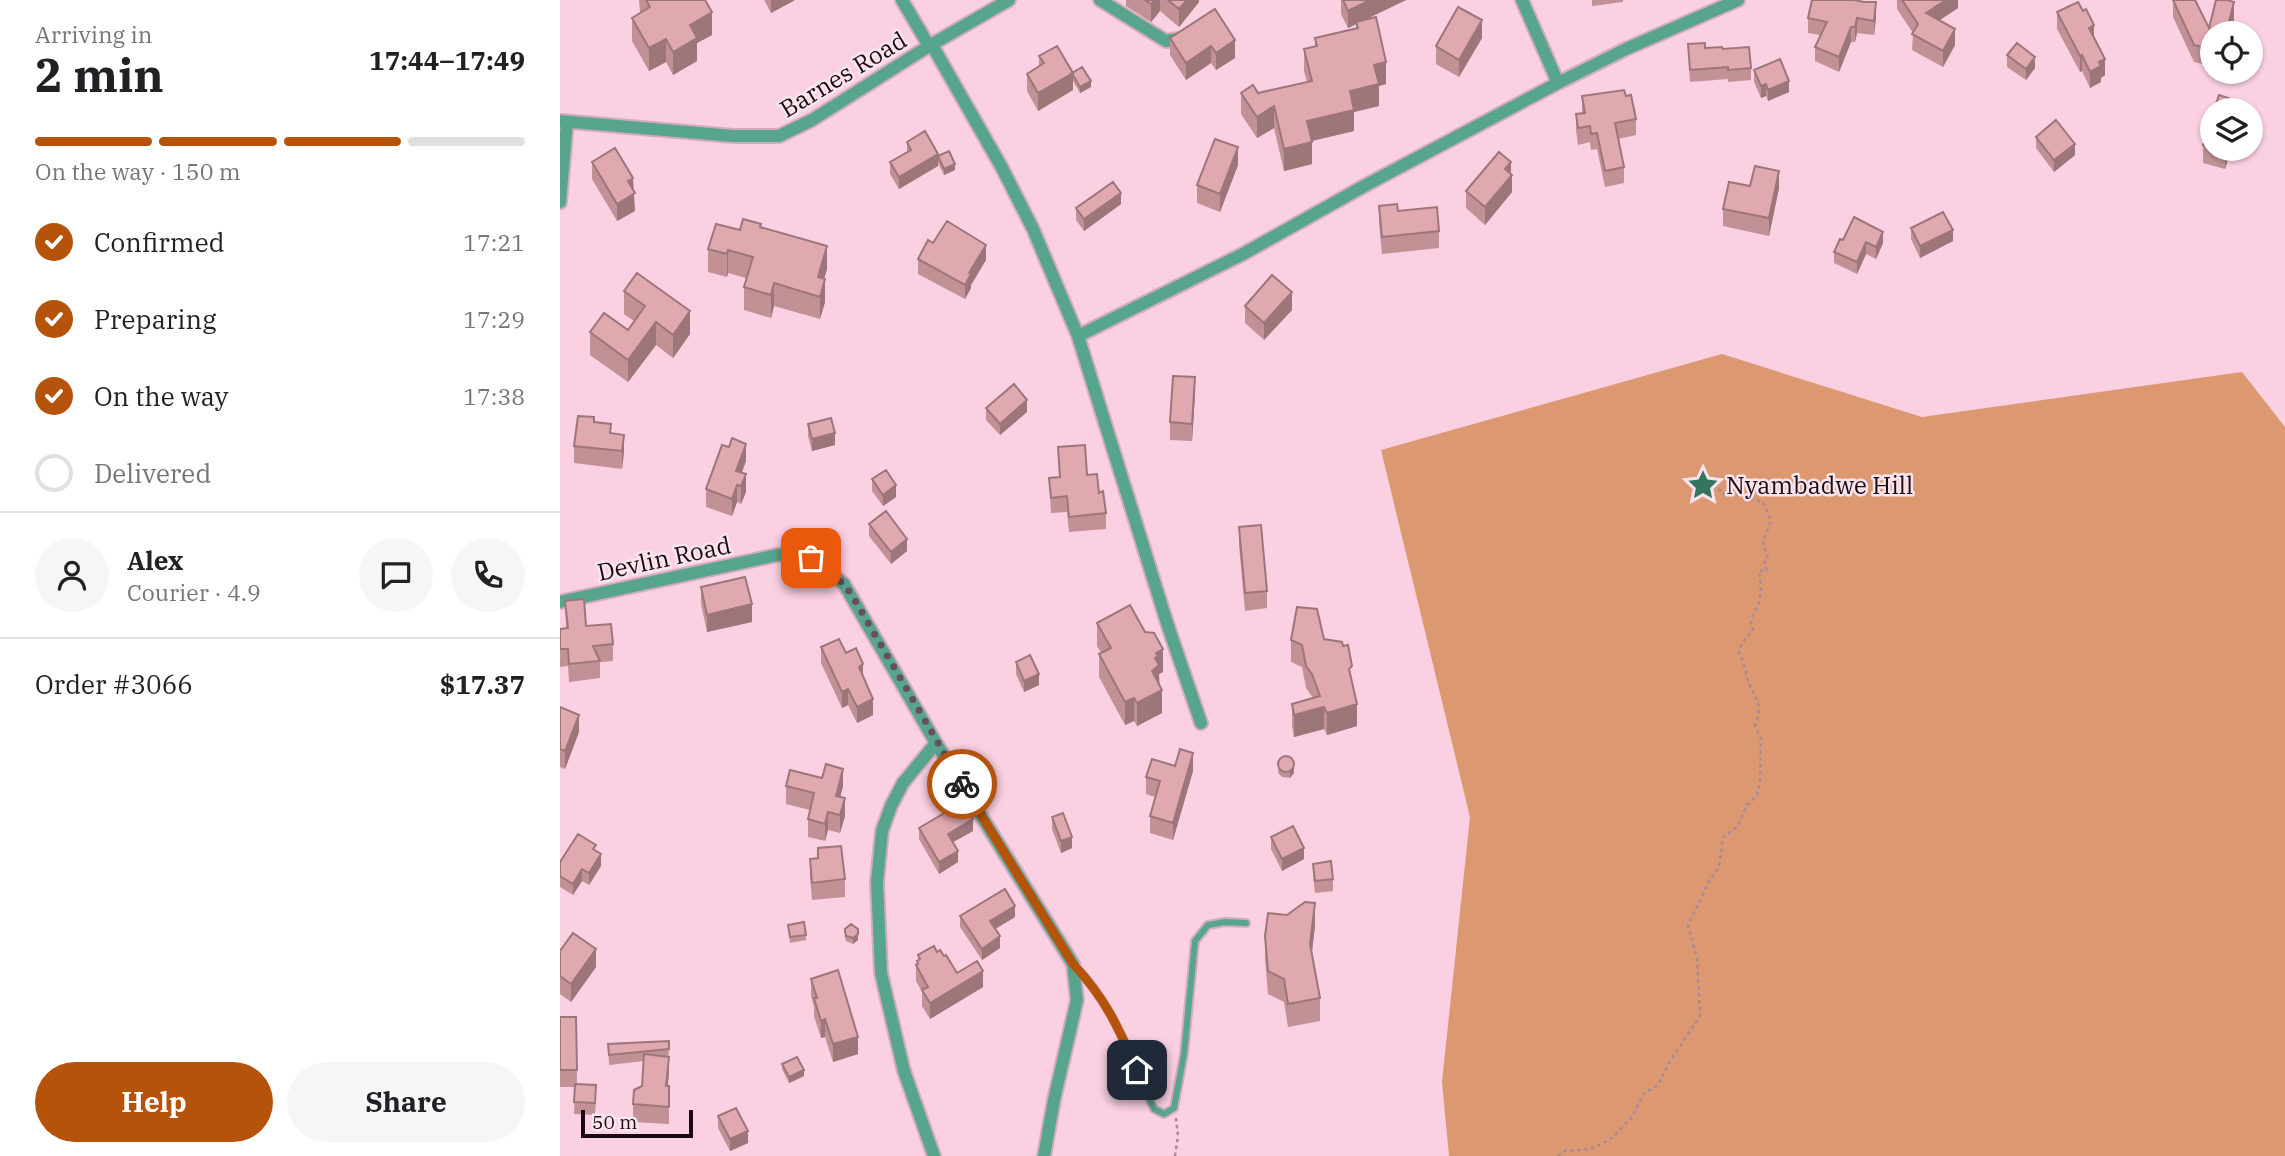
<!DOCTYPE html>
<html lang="en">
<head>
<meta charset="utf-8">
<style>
  body { margin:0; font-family:"IBM Plex Serif",serif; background:#f6f6f6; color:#202124; height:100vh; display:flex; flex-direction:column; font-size:26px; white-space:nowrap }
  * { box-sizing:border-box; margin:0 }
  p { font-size:23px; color:#757577 }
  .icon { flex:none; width:38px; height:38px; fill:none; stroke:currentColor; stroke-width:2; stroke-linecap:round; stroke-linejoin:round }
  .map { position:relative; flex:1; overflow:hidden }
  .sheet { display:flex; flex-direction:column; background:#fff; width:560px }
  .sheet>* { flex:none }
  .buttons { position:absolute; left:1640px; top:21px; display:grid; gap:14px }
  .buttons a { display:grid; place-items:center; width:63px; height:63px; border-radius:50%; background:#fff; box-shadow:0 2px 5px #0004; font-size:35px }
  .scale { position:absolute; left:21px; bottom:18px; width:112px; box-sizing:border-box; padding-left:7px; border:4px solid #1b0a12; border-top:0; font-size:19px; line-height:24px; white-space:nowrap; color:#1b0a12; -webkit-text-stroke:5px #fae4ed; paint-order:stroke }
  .pin { position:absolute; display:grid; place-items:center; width:60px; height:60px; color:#fff; margin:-30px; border-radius:14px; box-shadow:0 4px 10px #0006 }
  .courier { position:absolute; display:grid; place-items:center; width:70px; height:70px; margin:-35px; border:5px solid #b45309; border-radius:50%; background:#fff; color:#222; box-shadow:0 2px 9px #0007 }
  .headline em { font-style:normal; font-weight:700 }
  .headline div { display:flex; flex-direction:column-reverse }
  .headline { display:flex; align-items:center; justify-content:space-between; height:119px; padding:0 35px }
  h1 { font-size:46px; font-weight:700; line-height:52px }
  .bar { display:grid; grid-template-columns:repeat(4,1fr); gap:10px 7px; align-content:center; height:84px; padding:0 35px }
  .bar i { height:9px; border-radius:5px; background:#e0e0e0 }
  .bar .selected { background:#b45309 }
  .bar p { grid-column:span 4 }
  .line { display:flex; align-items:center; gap:18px; padding:0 35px; border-top:2px solid #e0e0e0 }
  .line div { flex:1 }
  .round { display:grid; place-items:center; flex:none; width:74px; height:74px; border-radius:37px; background:#f6f6f6 }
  ol { padding:0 35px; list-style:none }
  li { display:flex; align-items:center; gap:21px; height:77px }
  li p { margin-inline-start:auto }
  li .icon { padding:7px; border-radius:50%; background:#b45309; color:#fff; stroke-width:4 }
  li:last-child { color:#757577 }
  li i { width:38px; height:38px; border:4px solid #e0e0e0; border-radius:50% }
  .button { display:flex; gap:14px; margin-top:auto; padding:14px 35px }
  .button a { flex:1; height:80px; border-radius:42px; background:#b45309; color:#fff; font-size:28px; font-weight:700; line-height:80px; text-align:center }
  .button a+a { background:#f6f6f6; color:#202124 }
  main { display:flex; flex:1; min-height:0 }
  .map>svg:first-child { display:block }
  .green { fill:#dc9971 }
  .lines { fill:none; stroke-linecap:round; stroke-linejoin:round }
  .service-casing { stroke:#d2acbd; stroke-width:10 }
  .minor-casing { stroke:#d2acbd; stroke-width:16 }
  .path { stroke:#aa8997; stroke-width:2.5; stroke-dasharray:3.5 3.5; stroke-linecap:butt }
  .service { stroke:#58a58d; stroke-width:6 }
  .minor { stroke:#58a58d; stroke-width:12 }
  .wall { fill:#c19196 }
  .shaded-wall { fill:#9d767a }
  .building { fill:#e0a9af; stroke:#9d767a; stroke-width:2 }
  .done { stroke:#694f5b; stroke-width:7; stroke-dasharray:0 12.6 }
  .route { stroke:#b45309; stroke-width:9 }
  .labels { text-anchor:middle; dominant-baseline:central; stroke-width:5; stroke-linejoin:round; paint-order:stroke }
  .street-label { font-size:24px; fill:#1b0a12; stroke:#fae4ed }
  .poi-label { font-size:24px; fill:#1b0a12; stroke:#fae4ed; text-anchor:start }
</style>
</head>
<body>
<main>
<section class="sheet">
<div class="headline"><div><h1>2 min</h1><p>Arriving in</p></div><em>17:44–17:49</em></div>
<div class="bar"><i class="selected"></i><i class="selected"></i><i class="selected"></i><i></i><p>On the way · 150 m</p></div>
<ol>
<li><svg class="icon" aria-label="check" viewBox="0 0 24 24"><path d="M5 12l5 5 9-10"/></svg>Confirmed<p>17:21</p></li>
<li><svg class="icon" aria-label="check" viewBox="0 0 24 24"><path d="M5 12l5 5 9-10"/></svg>Preparing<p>17:29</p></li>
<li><svg class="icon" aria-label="check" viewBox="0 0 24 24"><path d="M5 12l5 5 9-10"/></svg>On the way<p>17:38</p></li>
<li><i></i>Delivered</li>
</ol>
<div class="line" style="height:126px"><a class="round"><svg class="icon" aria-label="person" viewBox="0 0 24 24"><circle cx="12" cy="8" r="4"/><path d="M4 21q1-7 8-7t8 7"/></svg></a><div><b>Alex</b><p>Courier · 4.9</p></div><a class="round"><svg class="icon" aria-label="chat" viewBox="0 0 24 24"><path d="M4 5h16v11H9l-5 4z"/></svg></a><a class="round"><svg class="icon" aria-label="phone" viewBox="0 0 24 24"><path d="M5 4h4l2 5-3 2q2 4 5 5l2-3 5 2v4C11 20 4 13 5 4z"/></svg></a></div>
<div class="line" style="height:91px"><div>Order #3066</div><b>$17.37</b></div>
<div class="button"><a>Help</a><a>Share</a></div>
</section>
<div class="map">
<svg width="1725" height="1156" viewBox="0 0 1725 1156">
  <rect width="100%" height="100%" fill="#fad0e2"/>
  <!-- green -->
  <path class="green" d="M1162,354L1362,417L1682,372L1725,427V1156H889L882,1082L910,817L821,450Z"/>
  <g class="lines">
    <defs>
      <path id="service" d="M515,966C554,1006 571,1058 594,1109L604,1114L614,1108L624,1054L635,941L648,925L665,922L686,923"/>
      <path id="minor" d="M342,0L369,46
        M540,0L606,41L619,39
        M962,0L998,83
        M372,45L441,166L473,229L518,336L607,623L641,723
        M0,121L173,136H219L252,120L369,46L449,0
        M0,202L7,122
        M518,336L683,254L806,185L998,83L1066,49L1178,0
        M0,602L217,555L235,554L251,558L284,584L376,743L513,964L517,1000L494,1100L484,1156
        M374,1156L344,1071L321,973L317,882L322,831L331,806L343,783L376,743"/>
    </defs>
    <!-- service casing -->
    <use href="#service" class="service-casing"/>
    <!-- minor casing -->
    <use href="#minor" class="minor-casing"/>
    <!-- path -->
    <path class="path" d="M615,1156L618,1136L616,1118
      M998,1156L1004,1151L1031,1149L1052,1138L1072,1117L1084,1093L1098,1085L1110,1061L1140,1016L1137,959L1128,925L1149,881L1159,867L1163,837L1177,827L1187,805L1197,795L1200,782L1201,739L1195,725C1205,704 1193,697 1187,678C1185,668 1184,661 1179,652L1182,643L1193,630C1187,618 1196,613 1199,602C1202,593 1200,580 1199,571L1207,570L1204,563L1208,559L1203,542L1211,520L1203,502L1173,494H1162L1157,485V476"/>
    <!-- service -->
    <use href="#service" class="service"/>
    <!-- minor -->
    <use href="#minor" class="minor"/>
  </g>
  <!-- wall -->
  <path class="wall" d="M79,0H86L152,35L137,43V61L113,75L106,62L89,71L72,41V18L80,13Z
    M204,0H235L211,13Z
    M566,0H639V2L619,27L600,11L591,22L566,6Z
    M781,0H846L804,20L826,84L819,86V106L794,112V131L752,141V164L724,171L714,128L697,138L681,114V93H698L747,82L744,71V49L755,46V38L796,28V24L788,28L781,14Z
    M1032,0H1063V2L1032,6Z
    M1337,0H1398V8L1380,20L1395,45L1383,67L1352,50L1353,33L1337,9Z
    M1613,0L1649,28L1674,19L1671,33H1652V66L1634,62L1613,17Z
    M655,9L675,58L656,70L651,63L626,80L610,55V38Z
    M1497,12L1534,39L1545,75L1541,78V82L1530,88L1522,71L1520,72L1497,29Z
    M1316,17L1314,35L1297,33L1295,42H1291L1279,72L1255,61V47L1260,35L1248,33V18Z
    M922,38L899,77L876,64V46Z
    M1128,44L1145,48L1163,49L1191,68V80L1168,82V79L1130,82Z
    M1447,55L1475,68L1466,80L1447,67Z
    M479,56L513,72L531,87L520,93L513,81V90L478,111L467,91V74L479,66Z
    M1194,70L1229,92L1208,101L1206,96L1201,98L1194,82Z
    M1022,96H1066L1076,119V135L1058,139L1064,167V183L1045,187L1037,149L1031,150L1030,142L1018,145L1016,130V114L1022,113Z
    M1652,117V149H1671L1665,169L1643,163V145Z
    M1476,137L1515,155L1494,172L1476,148Z
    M347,142L378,156L395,170L384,175L378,163V166L339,189L330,174V162L347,153Z
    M32,162L73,191L75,211L57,221L32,179Z
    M678,165L660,212L637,203V185Z
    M951,174L952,192L925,225L906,208V191Z
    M1190,186L1219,188L1209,236L1163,226V209Z
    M561,204L524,231L516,220V208Z
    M819,206L838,211L879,231V248L822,254L819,223Z
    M201,227L267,269L264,278L265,302L260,319L214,306L211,318L184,310V287L186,278L168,273L167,277L148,272V249L180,230Z
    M1351,228L1393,241L1360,258L1351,239Z
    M1283,240L1323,243L1316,259L1306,254L1297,274L1274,263V252Z
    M373,243L426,260L411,285V288L405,299L358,274V259Z
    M64,291L130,334L113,358L96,345L68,382L30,355V332L68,330L74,321L64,314Z
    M685,306L732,310L704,340L685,323Z
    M635,394L632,441L610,440V422Z
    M426,408L467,412L440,435L426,420Z
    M34,422L51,433L64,452L62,469L14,463V446Z
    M248,424L275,445L252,451L248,436Z
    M498,447L527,475L539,493L546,513V529L509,532L507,512L491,513L489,478L499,477Z
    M186,461L181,473L186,492L181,504L177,502L172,516L146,507V489Z
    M312,479L336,497L323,506L312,491Z
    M309,524L347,551L331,564L309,536Z
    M679,527L707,591V608L685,611L679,545Z
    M141,587L192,622L147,632L141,604Z
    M5,601L26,626L53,644V661L40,662V678L9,682L8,666L0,667V629L6,628Z
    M537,623L603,672L599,674L602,713L577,726L574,721L565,725L539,677V654L541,653L537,646Z
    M764,639L792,681L797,726L767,735L764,729L734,737L732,726V704L753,698L746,688L742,667L731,662V640Z
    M261,647L286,653L303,678L313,715L297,723L288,705L282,708L261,663Z
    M456,662L479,685L464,692L456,674Z
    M0,707L19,732L5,769L0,767Z
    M719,759L734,773L730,778L722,777L718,773Z
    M633,771L613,840L590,833V816L595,797L586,794V777Z
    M226,786H283L280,797L285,816L280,833L268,830L265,841L248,837V819L250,810L226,804Z
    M492,817L512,848L501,853L492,829Z
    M359,828L413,831L393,842L398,862L379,874L359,839Z
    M711,837L744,859L722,871L711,849Z
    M258,848L285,879V897L252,900L250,876V859L258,858Z
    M36,851L41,866L29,885L22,881L13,895L0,887V862Z
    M753,864L773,879V891L755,893L753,875Z
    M400,916L455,917L435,929L440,948L422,960L400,927Z
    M228,925L246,935V940L230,943Z
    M755,926L752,952L760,998V1021L728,1027L724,1002L708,994L705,959V936Z
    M285,929H298V940L293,944L286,941L285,938Z
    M0,951L36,967L11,1002L0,994Z
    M377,952L397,973L423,987L370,1019L362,1006V992L356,981V965L358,961V955Z
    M251,979L298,1054L273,1062L265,1037L261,1038L254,1016V1007L251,996Z
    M0,1017H16L17,1084L36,1097L35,1115L14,1114L15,1087H0Z
    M109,1041L108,1086H109V1124L73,1122V1104L82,1086L84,1061L49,1065L48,1044Z
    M222,1064L244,1076L229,1083L222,1069Z
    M158,1116L188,1143L170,1151L158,1128Z"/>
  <!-- shaded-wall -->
  <path class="shaded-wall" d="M211,0H235L211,13Z
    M595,0H600V11L591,22V4Z
    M627,0H639V2L619,27V9Z
    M810,0H846L788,28V11Z
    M1386,0H1398V8L1366,29V13Z
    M1316,2V17L1314,35V21Z
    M1674,2V19L1671,33H1666Z
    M152,12V35L137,43V61L113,75V52L130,25Z
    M1297,18V33L1295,42V27Z
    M922,20V38L899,77V60Z
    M1534,25V41L1529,28Z
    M1291,27V42L1279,72V57Z
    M1395,29V45L1383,67V51Z
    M106,39V62L89,71V48Z
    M675,40V58L656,70V53Z
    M651,46V63L626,80V63Z
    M1522,55V71L1520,72V56Z
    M1475,57V68L1466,80V69Z
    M1545,59V75L1541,78V82L1530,88V72L1539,62Z
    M826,62V84L819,86V106L794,112V131L747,142V121L790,91L814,65Z
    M513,73V90L478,111V93Z
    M531,81V87L520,93V87Z
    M1229,81V92L1208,101V90Z
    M1206,84V96L1201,98V86Z
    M714,106V128L697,138V117Z
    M752,142V164L724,171V149Z
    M1515,144V155L1494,172V160Z
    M678,147V165L660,212V194Z
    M1666,149H1671L1665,169V152Z
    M378,154V166L339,189V177Z
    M951,162V177L952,175V192L925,225V207L945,169Z
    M395,164V170L384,175V169Z
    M1219,171V188L1209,236V218Z
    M73,178L75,211L57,221V204L68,181Z
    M561,193V204L524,231V219Z
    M1393,230V241L1360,258V246Z
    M1323,232V243L1316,259V247Z
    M1306,242V254L1297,274V262Z
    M426,245V260L411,285V288L405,299V285L409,273Z
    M267,246V269L259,296L258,277Z
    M168,250V273L167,277V254Z
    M265,279V302L260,319V297Z
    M214,283V306L211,318V295Z
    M732,292V310L704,340V323Z
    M130,311V334L113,358V335Z
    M96,322V345L68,382V360Z
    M635,377V394L632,441V424Z
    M467,400V412L440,435V424Z
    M275,433V445L252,451V439Z
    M64,435V452L62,469V451Z
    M186,444V461L177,486V502L172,516V499L176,471Z
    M186,474V492L181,504V486Z
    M336,485V497L323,506V495Z
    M347,539V551L331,564V552Z
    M192,604V622L147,632V615Z
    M603,649V672L599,674V688L592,671L596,653Z
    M303,664V680L299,667Z
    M479,674V685L464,692V681Z
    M288,689V705L282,708V692Z
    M602,690V713L577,726V703Z
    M574,698V721L565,725V702Z
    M313,699V715L297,723V707Z
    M797,704V726L767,735V713Z
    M764,707V729L734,737V715Z
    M19,715V732L5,769V751Z
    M633,753V771L613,840V823Z
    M734,767V773L730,778V772Z
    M283,769V786L276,814V796Z
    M285,798V816L280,833V815Z
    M268,812V830L265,841V824Z
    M413,819V831L388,845V834Z
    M512,837V848L501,853V841Z
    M744,848V859L722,871V859Z
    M398,851V862L379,874V862Z
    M41,854V866L29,885V873Z
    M22,869V881L13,895V884Z
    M755,903V926L750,967V944Z
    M455,906V917L430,932V921Z
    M298,934V940L293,944V938Z
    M440,936V948L422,960V949Z
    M36,949V967L11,1002V984Z
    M423,971V987L370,1019V1003Z
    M265,1019V1037L261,1038V1021Z
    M298,1037V1054L273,1062V1044Z
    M109,1057V1074L106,1103V1086Z
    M244,1070V1076L229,1083V1077Z
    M188,1131V1143L170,1151V1139Z"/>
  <!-- building -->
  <path class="building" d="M86,0H145L152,12L130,25L137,38L113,52L106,39L89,48L72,18L90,7Z
    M585,0H595L591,4Z
    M608,0H627L619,9Z
    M783,0H810L788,11Z
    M1252,0H1294L1304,2H1316L1314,21L1297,18L1295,27H1291L1279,57L1255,47L1267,22L1248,18Z
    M1342,0H1386L1366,13L1395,29L1383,51L1352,34L1358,24Z
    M1613,0H1635L1649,28L1656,0H1667L1674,2L1666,33H1652V49L1634,45Z
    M1518,2L1523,11L1526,9L1534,25L1529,28L1545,59L1539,62L1541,66L1530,72L1522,55L1520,56L1497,12Z
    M898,7L922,20L899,60L876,46Z
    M655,9L675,40L656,53L651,46L626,63L610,38Z
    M816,17L826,62L814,65L819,84L790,91L794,110L747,121L752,142L724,149L714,106L697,117L681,93L693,85L698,93L752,81L744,49L757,46L755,38L798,28L796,22Z
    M1145,43V48L1162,47L1163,49L1189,47L1191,68L1168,70V67L1130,70L1128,44Z
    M1457,43L1475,57L1466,69L1447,55Z
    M497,46L513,73L478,93L467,74L484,63L479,56Z
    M1220,59L1229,81L1208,90L1206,84L1201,86L1194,70Z
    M522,67L531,81L520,87L513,75V73H512Z
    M1064,90L1066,96L1071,95L1076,119L1055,123L1064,167L1045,171L1037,133L1031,134L1030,126L1018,128L1016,114L1025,113L1022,96Z
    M1659,95L1680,102L1678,110H1654Z
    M1652,117V148L1643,145Z
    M1496,120L1515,144L1494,160L1476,137Z
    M365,131L378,154L339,177L330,162L351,150L347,142Z
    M655,139L678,147L660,194L637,185Z
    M55,148L73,178L68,181L75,193L57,204L32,162Z
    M1655,149H1666L1665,152Z
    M389,151L395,164L384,169L378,156Z
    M939,152L951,162L945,169L952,175L925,207L906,191Z
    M1195,166L1219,171L1209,218L1163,209L1169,182L1190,186Z
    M553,182L561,193L524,219L516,208Z
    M837,204L838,211L877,207L879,231L822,237L819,206Z
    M1383,212L1393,230L1360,246L1351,228Z
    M1294,217L1323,232L1316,247L1306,242L1297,262L1274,252L1280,239L1283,240Z
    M183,219L201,224L200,227L267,246L258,277L265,279L260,297L214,283L211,295L184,287L193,257L168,250L167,254L148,249L156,224L180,230Z
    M387,221L426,245L409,273L411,274L405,285L358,259L368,240L373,243Z
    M77,273L130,311L113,335L96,322L68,360L30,332L44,313L68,330L85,306L64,291Z
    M712,275L732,292L704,323L685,306Z
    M613,376L635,377L632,424L610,422Z
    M454,384L467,400L440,424L426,408Z
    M18,416L34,417V422L51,424L50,433L64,435L62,451L14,446Z
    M271,418L275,433L252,439L248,424Z
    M172,438L186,444L176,471L186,474L181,486L177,485L172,499L146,489L162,445L169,447Z
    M525,445L527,475L537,474L539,493L543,491L546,513L509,517L507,496L491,498L489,478L500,477L498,447Z
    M326,470L336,485L323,495L312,479Z
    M326,511L347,539L331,552L309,524Z
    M701,525L707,591L685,593L679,527Z
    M185,577L192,604L147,615L141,587Z
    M24,599L26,626L51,624L53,644L33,646L40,661L9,664L8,649H0V629L8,628L5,601Z
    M570,605L585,632L594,633L603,649L596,653L598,656L595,658L599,665L592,671L602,690L577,703L574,698L565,702L539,654L551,648L537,623Z
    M737,607L757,609L764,639L782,642L783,646L788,645L792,666L789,669L797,704L767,713L764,707L734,715L732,704L760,696L752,674L746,666L742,645L731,640Z
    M279,639L286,653L296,648L303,664L299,667L313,699L297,707L288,689L282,692L261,647Z
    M470,655L479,674L464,681L456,662Z
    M0,707L19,715L5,751L0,749Z
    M620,749L633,753L613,823L590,816L600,781L586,777L592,759L615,766Z
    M718 764a8 8 0 1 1 16 0a8 8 0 1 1-16 0Z
    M266,764L283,769L276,796L285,798L280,815L268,812L265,824L248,819L254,793L226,786L230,770L262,778Z
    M403,802L413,819L388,834L398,851L379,862L359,828Z
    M503,813L512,837L501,841L492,817Z
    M733,826L744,848L722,859L711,837Z
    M18,834L36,845L33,849L41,854L29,873L22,869L13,884L0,876V862Z
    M281,846L285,879L252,883L250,859L258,858V848Z
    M771,861L773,879L755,881L753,864Z
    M445,889L455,906L430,921L440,936L422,949L400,916Z
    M745,902L755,903L750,944L760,998L728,1004L724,979L708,971L705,936L708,913L727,915Z
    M244,922L246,935L230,937L228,925Z
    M291,924L298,929V934L293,938L286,936L285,932V929Z
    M13,933L36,949L11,984L0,976V951Z
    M374,946L377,952L380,950L384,956L386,955L397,973L417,961L423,971L370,1003L362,990L368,987L356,965L358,964L357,961L360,959L358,955Z
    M278,970L298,1037L273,1044L265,1019L261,1021L254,998H257L251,979Z
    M0,1017H16L17,1070H0Z
    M109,1041V1049L49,1055L48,1044Z
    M84,1054L109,1057L106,1086H109V1107L73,1104L74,1090L82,1086Z
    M237,1057L244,1070L229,1077L222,1064Z
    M15,1084L36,1085L35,1103L14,1102Z
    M176,1108L188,1131L170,1139L158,1116Z"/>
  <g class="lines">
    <!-- done -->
    <path class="done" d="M251,558L284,584L293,597L402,784"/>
    <!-- route -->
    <path class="route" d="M402,784L513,964C546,999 558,1027 577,1070"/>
  </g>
  <!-- icons -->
  <defs>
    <symbol id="sight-bare" viewBox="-9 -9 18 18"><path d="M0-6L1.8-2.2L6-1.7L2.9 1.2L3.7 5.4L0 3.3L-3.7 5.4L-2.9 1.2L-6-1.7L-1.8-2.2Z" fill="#357461" stroke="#fae4ed" stroke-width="2.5" paint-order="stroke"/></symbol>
  </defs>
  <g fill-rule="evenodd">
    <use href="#sight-bare" x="1121" y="463" width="44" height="44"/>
  </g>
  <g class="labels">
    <!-- street labels -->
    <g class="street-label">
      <text transform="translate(283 74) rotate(-31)">Barnes Road</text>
      <text transform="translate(104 558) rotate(-12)">Devlin Road</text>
    </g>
    <!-- poi labels -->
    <g class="poi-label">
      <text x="1166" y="485">Nyambadwe Hill</text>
    </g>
  </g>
</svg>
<div class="buttons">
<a><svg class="icon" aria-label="locate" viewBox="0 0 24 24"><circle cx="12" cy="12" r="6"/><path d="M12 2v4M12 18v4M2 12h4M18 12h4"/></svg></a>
<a><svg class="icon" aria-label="layers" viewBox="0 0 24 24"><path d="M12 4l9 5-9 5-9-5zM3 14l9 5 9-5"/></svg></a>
</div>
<div class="scale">50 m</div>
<div class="pin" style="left:251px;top:558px;background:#ea580c"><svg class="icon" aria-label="bag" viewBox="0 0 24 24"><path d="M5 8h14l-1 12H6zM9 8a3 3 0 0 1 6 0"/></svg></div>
<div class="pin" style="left:577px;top:1070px;background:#1f2937"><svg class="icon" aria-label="home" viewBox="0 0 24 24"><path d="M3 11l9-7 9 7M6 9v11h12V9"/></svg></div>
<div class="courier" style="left:402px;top:784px"><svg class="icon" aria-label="bike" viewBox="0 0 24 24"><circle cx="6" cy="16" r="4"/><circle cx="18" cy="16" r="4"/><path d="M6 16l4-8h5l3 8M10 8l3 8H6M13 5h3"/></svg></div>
</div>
</main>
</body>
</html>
